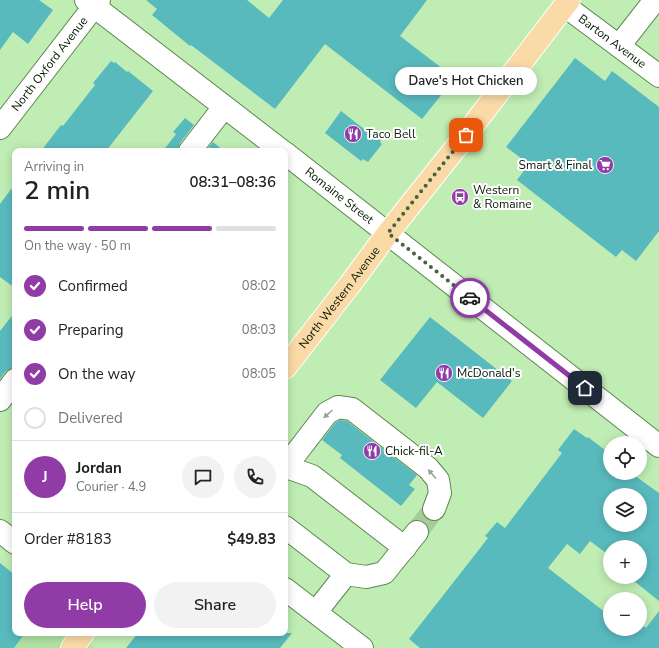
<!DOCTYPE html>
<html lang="en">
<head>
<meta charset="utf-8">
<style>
  body { margin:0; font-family:"Nunito Sans",sans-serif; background:#f2f2f2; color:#222; height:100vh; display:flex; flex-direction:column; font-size:15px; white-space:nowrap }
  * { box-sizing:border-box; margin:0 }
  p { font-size:13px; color:#767676 }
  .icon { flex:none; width:22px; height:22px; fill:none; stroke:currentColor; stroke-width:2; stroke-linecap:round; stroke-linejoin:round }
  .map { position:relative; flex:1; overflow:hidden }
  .details { position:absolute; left:12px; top:148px; width:276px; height:488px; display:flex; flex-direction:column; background:#fff; border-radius:8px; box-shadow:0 2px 10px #0003 }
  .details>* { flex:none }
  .controls { position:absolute; left:603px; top:436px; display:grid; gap:8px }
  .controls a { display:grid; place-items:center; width:44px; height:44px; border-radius:50%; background:#fff; box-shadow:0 2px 10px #0003; font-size:20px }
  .pin { position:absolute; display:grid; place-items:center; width:34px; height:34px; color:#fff; margin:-17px; border-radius:8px; box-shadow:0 2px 6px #0006 }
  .courier { position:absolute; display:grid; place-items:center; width:40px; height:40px; margin:-20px; border:3px solid #913ba7; border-radius:50%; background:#fff; color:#222; box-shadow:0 1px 5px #0007 }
  .bubble { position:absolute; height:28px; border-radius:14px; background:#fff; box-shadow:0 2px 10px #0003; font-size:13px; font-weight:600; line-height:28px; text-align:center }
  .head em { font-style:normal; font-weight:600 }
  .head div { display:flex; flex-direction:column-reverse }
  .head { display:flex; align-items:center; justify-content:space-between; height:68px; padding:0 12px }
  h1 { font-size:26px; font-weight:600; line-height:30px }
  .bar { display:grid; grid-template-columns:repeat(4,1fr); gap:6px 4px; align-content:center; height:48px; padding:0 12px }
  .bar i { height:5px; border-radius:3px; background:#e0e0e0 }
  .bar .current { background:#913ba7 }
  .bar p { grid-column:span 4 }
  .line { display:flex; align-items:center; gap:10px; padding:0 12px; border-top:1px solid #e0e0e0 }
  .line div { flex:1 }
  .round { display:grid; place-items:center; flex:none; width:42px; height:42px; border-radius:21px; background:#f2f2f2 }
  ol { padding:0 12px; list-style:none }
  li { display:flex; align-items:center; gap:12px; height:44px }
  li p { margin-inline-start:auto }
  li .icon { padding:4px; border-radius:50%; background:#913ba7; color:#fff; stroke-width:4 }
  li:last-child { color:#767676 }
  li i { width:22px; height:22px; border:2px solid #e0e0e0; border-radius:50% }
  .primary-button { display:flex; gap:8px; margin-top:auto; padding:8px 12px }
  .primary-button a { flex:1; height:46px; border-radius:24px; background:#913ba7; color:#fff; font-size:16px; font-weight:600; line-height:46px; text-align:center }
  .primary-button a+a { background:#f2f2f2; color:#222 }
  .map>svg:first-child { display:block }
  .built { fill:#b1e3a3 }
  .building { fill:#59babe; fill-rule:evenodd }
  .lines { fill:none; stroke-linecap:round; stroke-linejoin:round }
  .minor-tunnel { stroke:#a4cd99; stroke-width:22; stroke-dasharray:22 11; stroke-linecap:butt }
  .minor-casing { stroke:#5d8651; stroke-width:24 }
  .major-casing { stroke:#fff; stroke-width:24 }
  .minor { stroke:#fff; stroke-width:22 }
  .major { stroke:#fadba7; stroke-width:22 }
  .oneway { fill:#9ca29a }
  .done { stroke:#486241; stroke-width:4; stroke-dasharray:0 7.2 }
  .route { stroke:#913ba7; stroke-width:5 }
  .labels { text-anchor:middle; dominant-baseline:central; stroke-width:4; stroke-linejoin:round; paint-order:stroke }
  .street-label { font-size:12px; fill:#071703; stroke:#fff }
  .poi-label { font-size:12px; fill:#071703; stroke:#fff; text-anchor:start }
</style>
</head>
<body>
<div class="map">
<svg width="659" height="648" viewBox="0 0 659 648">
  <rect width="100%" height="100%" fill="#c0edb3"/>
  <!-- built -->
  <path class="built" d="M0,573L15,633H76L95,648H0Z"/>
  <!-- building -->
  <path class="building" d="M0,0H39L53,10L28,44L13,32L0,50Z
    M146,0H247L269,18L283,0H427L400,36L443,69L434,80L446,89L422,119L325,44L275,109L191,45L190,46L152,15L157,9Z
    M575,58L605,81L612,71L659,107V231L636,261L622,250L616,257L517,180L529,164L506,147Z
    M111,61L114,63L115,62L127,72L128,71L153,91L106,151H41L61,125L63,126L95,85L93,83Z
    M341,111L364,129L365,127L381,140L380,142L382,144L368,162L363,159L361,161L325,133Z
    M185,118L194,125L180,143L178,151H163L176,134L173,132Z
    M213,142L224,151H206Z
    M15,184V288L0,277V204Z
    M15,312V368L10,369L5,372L0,379V331Z
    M430,317L512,381L483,418L437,382L416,408L380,380Z
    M340,420L347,421L417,475L409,485L415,489L401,506L340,458L342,455L322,440L335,423Z
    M574,429L587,438L588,437L610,454V473H631L659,493V601L629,577H640V547H610V556L590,541L580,554L567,544L548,568L610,616V629H640L642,625L646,628L659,611V648H420L409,639L488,538L485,536L497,522L505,528L562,453L558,450ZM610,495H640V525H610Z
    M0,563L15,575V633H25L14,648H0Z
    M138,633H292L280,648H126Z"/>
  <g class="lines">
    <!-- minor-tunnel -->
    <path class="minor-tunnel" d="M417,532L434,509"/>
    <defs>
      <g id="minor">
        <path d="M86,0L282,151"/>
        <path id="s1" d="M565,6L659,76"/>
        <path d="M619,46L655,0"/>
        <path id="s2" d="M0,128L99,0"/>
        <path d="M190,151L224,107"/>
        <path id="s3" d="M285,153L659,446"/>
        <path d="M0,400L15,380"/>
        <path d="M285,464L292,469L312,476L405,548"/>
        <path d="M287,465L327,413L338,407L352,409L428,468L438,480L440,493L434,509"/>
        <path d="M285,527L346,574L366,577L384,573L417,532"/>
        <path d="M0,531L15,543"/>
        <path d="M285,589L362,648"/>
        <path d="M316,612L346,574"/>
      </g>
      <g id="major">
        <path id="s4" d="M285,368L351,283L388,233L458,145L569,0"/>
        <path d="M72,648L83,633"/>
      </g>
    </defs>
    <!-- minor casing -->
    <use href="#minor" class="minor-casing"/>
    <!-- major casing -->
    <use href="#major" class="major-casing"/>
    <!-- minor -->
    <use href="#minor" class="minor"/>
    <!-- major -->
    <use href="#major" class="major"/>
  </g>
  <!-- one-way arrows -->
  <defs><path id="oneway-solid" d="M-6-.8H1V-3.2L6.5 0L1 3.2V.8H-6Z"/></defs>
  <g class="oneway">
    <use href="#oneway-solid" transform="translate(328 414) rotate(138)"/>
    <use href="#oneway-solid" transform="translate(432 474) rotate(-131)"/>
  </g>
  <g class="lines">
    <!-- done -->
    <path class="done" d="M466,135L388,233L470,298"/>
    <!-- route -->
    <path class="route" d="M470,298L585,388"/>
  </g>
  <!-- icons -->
  <defs>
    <symbol id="restaurant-disc" viewBox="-11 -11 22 22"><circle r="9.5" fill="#913ba7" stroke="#fff"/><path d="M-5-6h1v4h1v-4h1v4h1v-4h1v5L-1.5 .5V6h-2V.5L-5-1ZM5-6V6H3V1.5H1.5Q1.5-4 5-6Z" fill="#fff"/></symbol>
    <symbol id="supermarket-disc" viewBox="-11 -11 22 22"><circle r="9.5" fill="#913ba7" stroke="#fff"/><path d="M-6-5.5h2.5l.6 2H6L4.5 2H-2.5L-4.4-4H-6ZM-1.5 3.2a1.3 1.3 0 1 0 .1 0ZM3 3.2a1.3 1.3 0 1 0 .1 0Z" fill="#fff"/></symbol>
    <symbol id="bus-disc" viewBox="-11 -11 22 22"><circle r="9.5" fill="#913ba7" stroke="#fff"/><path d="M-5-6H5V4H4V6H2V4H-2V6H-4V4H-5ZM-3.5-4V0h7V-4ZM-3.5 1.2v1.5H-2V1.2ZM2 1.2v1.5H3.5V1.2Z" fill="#fff"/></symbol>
  </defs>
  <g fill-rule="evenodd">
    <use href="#restaurant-disc" x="343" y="124" width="20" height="20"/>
    <use href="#supermarket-disc" x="595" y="155" width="20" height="20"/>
    <use href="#bus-disc" x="450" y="187" width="20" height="20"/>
    <use href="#restaurant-disc" x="434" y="363" width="20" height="20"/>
    <use href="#restaurant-disc" x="362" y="441" width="20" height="20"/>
  </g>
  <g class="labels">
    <!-- street labels -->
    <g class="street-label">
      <text stroke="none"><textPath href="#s1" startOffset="59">Barton Avenue</textPath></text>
      <text stroke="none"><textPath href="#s2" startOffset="81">North Oxford Avenue</textPath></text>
      <text stroke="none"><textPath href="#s3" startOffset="69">Romaine Street</textPath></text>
      <text stroke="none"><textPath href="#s4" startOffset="89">North Western Avenue</textPath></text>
    </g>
    <!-- poi labels -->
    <g class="poi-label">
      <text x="366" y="134">Taco Bell</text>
      <text x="592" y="165" text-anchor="end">Smart &amp; Final</text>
      <text x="473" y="190">Western<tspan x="473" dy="14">&amp; Romaine</tspan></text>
      <text x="457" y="373">McDonald's</text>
      <text x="385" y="451">Chick-fil-A</text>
    </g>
  </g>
</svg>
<div class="controls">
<a><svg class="icon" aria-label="locate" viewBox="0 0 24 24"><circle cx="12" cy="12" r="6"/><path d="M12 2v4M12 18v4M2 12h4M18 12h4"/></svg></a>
<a><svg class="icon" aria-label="layers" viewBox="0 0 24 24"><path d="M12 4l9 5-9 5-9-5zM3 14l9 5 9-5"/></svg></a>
<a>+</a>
<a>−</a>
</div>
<div class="pin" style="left:466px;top:135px;background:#ea580c"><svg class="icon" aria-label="bag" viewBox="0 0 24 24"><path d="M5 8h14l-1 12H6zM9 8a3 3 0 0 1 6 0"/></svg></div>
<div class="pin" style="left:585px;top:388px;background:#1f2937"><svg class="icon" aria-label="home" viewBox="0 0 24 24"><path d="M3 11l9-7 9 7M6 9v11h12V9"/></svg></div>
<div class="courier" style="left:470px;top:298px"><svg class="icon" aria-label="car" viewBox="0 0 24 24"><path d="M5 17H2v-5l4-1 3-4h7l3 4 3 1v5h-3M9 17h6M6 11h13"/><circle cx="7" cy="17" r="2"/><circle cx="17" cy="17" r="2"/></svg></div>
<div class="bubble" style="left:395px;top:67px;width:142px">Dave's Hot Chicken</div>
<section class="details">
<div class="head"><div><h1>2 min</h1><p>Arriving in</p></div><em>08:31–08:36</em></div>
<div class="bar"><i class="current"></i><i class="current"></i><i class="current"></i><i></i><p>On the way · 50 m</p></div>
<ol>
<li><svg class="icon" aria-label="check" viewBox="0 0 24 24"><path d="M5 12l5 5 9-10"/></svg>Confirmed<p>08:02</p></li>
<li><svg class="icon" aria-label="check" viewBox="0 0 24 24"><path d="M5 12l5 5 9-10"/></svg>Preparing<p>08:03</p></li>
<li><svg class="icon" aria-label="check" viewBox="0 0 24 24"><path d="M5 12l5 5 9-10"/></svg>On the way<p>08:05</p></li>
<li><i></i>Delivered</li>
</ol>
<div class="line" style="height:72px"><b class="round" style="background:#913ba7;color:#fff">J</b><div><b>Jordan</b><p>Courier · 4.9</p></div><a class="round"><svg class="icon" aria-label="chat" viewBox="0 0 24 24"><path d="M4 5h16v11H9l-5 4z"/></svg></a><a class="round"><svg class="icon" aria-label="phone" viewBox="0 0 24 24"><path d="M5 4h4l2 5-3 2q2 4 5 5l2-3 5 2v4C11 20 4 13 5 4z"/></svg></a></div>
<div class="line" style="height:52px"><div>Order #8183</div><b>$49.83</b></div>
<div class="primary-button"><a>Help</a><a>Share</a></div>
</section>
</div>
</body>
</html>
